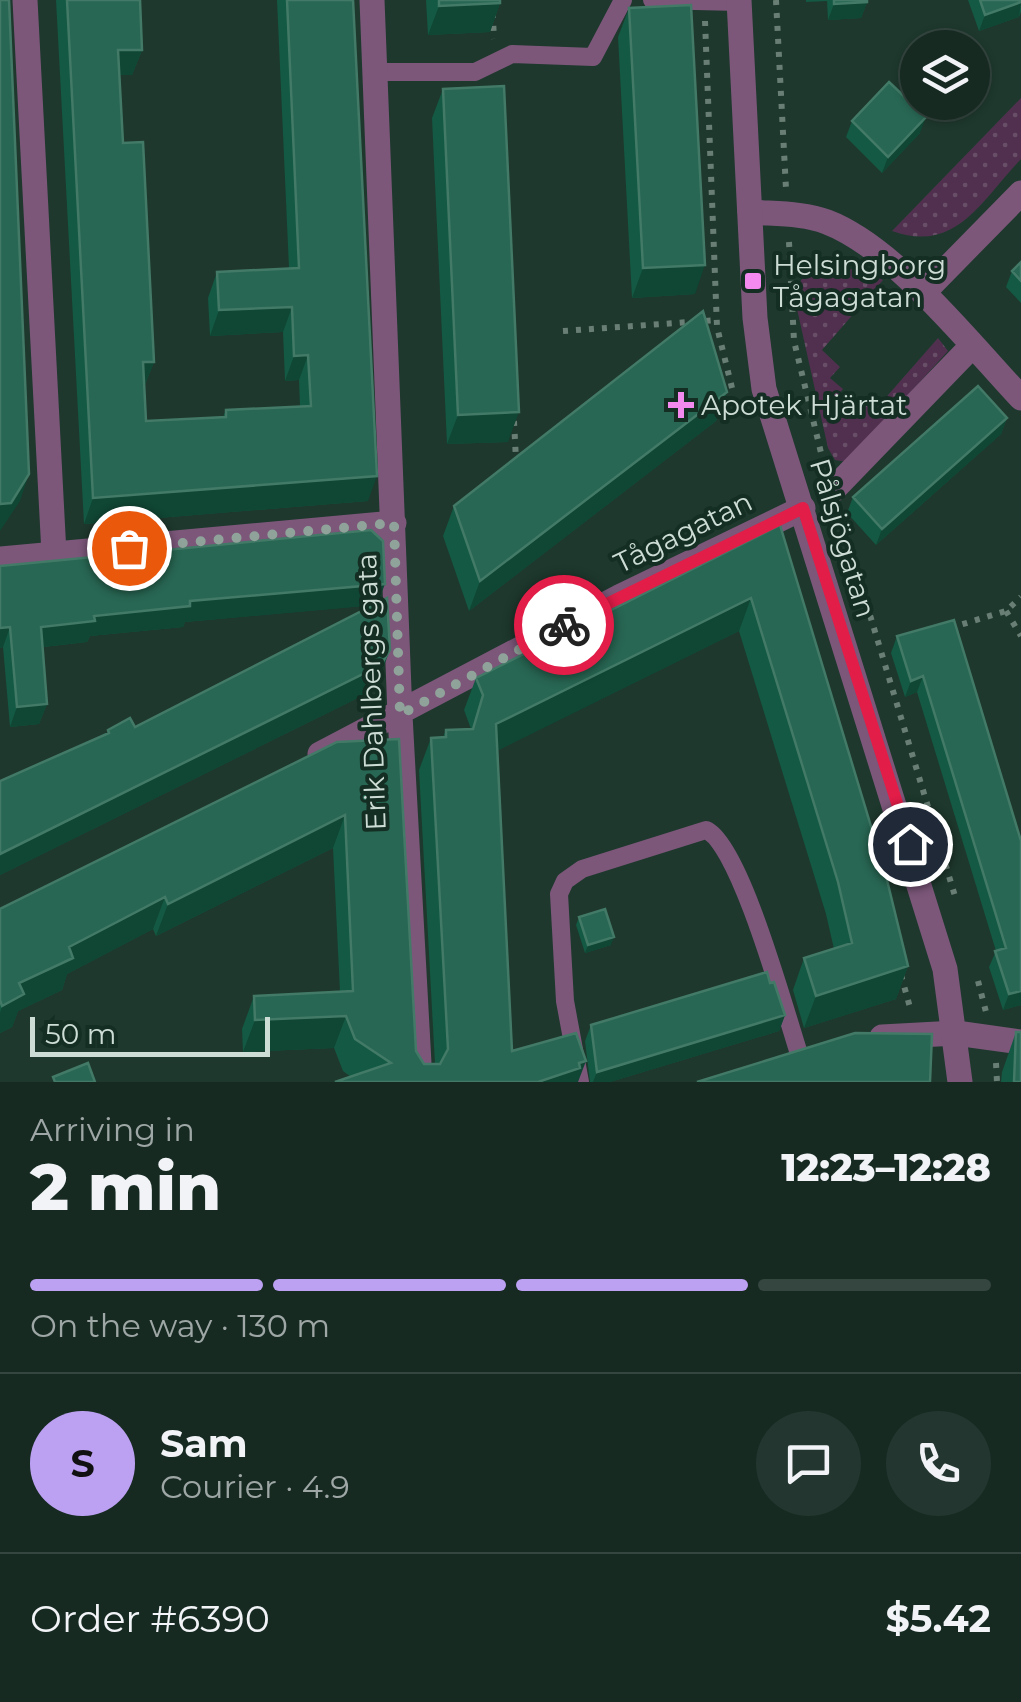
<!DOCTYPE html>
<html lang="en">
<head>
<meta charset="utf-8">
<style>
  body { margin:0; font-family:Montserrat,sans-serif; background:#23362f; color:#f1f3f6; height:100vh; display:flex; flex-direction:column; font-size:38px; white-space:nowrap }
  * { box-sizing:border-box; margin:0 }
  p { font-size:32px; color:#9ea7a5 }
  .icon { flex:none; width:55px; height:55px; fill:none; stroke:currentColor; stroke-width:2; stroke-linecap:round; stroke-linejoin:round }
  .map { position:relative; height:1082px; overflow:hidden }
  .details { display:flex; flex-direction:column; background:#162a22; flex:1 }
  .details>* { flex:none }
  .tools { position:absolute; left:900px; top:30px; display:grid; gap:20px }
  .tools a { display:grid; place-items:center; width:90px; height:90px; border-radius:50%; background:#162a22; box-shadow:0 2px 8px #0004,0 0 0 2px #354640; font-size:50px }
  .scale { position:absolute; left:30px; bottom:25px; width:240px; box-sizing:border-box; padding-left:10px; border:5px solid #cdddd5; border-top:0; font-size:28px; line-height:35px; white-space:nowrap; color:#cdddd5; -webkit-text-stroke:8px #142e23; paint-order:stroke }
  .pin { position:absolute; display:grid; place-items:center; width:85px; height:85px; color:#fff; margin:-42px; border:5px solid #fff; border-radius:50%; box-shadow:0 2px 10px #0007 }
  .courier { position:absolute; display:grid; place-items:center; width:100px; height:100px; margin:-50px; border:8px solid #e11d48; border-radius:50%; background:#fff; color:#222; box-shadow:0 2px 12px #0007 }
  .overview em { font-style:normal; font-weight:800 }
  .overview div { display:flex; flex-direction:column-reverse }
  .overview { display:flex; align-items:center; justify-content:space-between; height:170px; padding:0 30px }
  h1 { font-size:65px; font-weight:800; line-height:75px }
  .bar { display:grid; grid-template-columns:repeat(4,1fr); gap:15px 10px; align-content:center; height:120px; padding:0 30px }
  .bar i { height:12px; border-radius:8px; background:#354640 }
  .bar .active { background:#bca0f2 }
  .bar p { grid-column:span 4 }
  .line { display:flex; align-items:center; gap:25px; padding:0 30px; border-top:2px solid #354640 }
  .line div { flex:1 }
  .round { display:grid; place-items:center; flex:none; width:105px; height:105px; border-radius:52px; background:#23362f }
  .map>svg:first-child { display:block }
  .grass { fill:url(#grass-dots) }
  .lines { fill:none; stroke-linecap:round; stroke-linejoin:round }
  .path { stroke:#697f75; stroke-width:6; stroke-dasharray:5 8; stroke-linecap:butt }
  .service { stroke:#7c577a; stroke-width:18 }
  .minor { stroke:#7c577a; stroke-width:25 }
  .tertiary { stroke:#7c577a; stroke-width:25 }
  .wall { fill:#145943 }
  .shaded-wall { fill:#104634 }
  .building { fill:#286753; stroke:#427a67; stroke-width:2.5 }
  .done { stroke:#90a39a; stroke-width:10; stroke-dasharray:0 18 }
  .route { stroke:#e11d48; stroke-width:12 }
  .poi-dot { fill:#f489ef; stroke:#142e23; stroke-width:4 }
  .labels { text-anchor:middle; dominant-baseline:central; stroke-width:8; stroke-linejoin:round; paint-order:stroke }
  .poi-label { font-size:28px; fill:#cdddd5; stroke:#142e23; text-anchor:start }
  .street-label { font-size:28px; fill:#cdddd5; stroke:#142e23 }
</style>
</head>
<body>
<div class="map">
<svg width="1021" height="1082" viewBox="0 0 1021 1082">
  <defs>
    <pattern id="grass-dots" width="8" height="8" patternUnits="userSpaceOnUse" patternTransform="scale(2.5)"><rect width="8" height="8" fill="#50304e"/><path d="M2 2h.1M6 6h.1" fill="none" stroke="#684e67" stroke-width="1.8" stroke-linecap="round"/></pattern>
  </defs>
  <rect width="100%" height="100%" fill="#1e382d"/>
  <!-- grass -->
  <path class="grass" d="M1021,98V159C981,201 956,254 892,231Z
    M819,265L864,271L883,280L822,350L840,367L830,378L843,389L829,406L842,418L858,399L874,411L938,338L948,351L847,462L835,460L828,448L795,300L801,280Z"/>
  <g class="lines">
    <!-- path -->
    <path class="path" d="M492,0L494,39
      M776,0L786,189
      M705,21L717,327L733,392
      M789,242L794,341L823,461
      M563,331L718,320
      M514,421L516,460
      M840,516L955,896
      M1006,611L1021,636
      M950,628L1006,611L1021,597
      M901,975L911,1011
      M978,981L986,1012
      M996,1063L997,1082"/>
    <!-- service -->
    <path class="service" d="M652,0L739,2
      M375,72H475L512,54L593,57L623,0
      M580,1082L565,1001L559,894L565,881L582,869L706,830C740,843 787,1018 801,1060"/>
    <!-- minor -->
    <path class="minor" d="M25,0L54,554
      M372,0L400,715L420,1082
      M750,212C775,214 804,213 827,222C895,248 971,345 1021,398
      M923,293L1021,193
      M832,491L972,346
      M0,559L394,523
      M320,754L619,597L803,508
      M882,1037L956,1033L1021,1042"/>
    <!-- tertiary -->
    <path class="tertiary" d="M739,0L755,318L764,389L945,969L960,1082"/>
  </g>
  <!-- wall -->
  <path class="wall" d="M56,0H140L142,50L132,75H120L123,143L154,362L144,387L146,421L223,417L226,410L300,407L299,380L285,381L283,332L210,336L208,298L217,272L289,268L277,0H353L368,501L84,524Z
    M426,0H500V3L490,32L428,35Z
    M806,0H867V2L861,18L828,20L827,1L806,2Z
    M968,0H1021V12L1019,17L979,31Z
    M629,8L695,294L632,298L618,37Z
    M443,89L508,442L447,444L432,118Z
    M852,121L920,133L882,173L846,137Z
    M1021,262V303L1006,287L1012,271Z
    M727,392L716,421L469,611L443,536L454,506Z
    M1007,418L1001,434L876,545L847,513L853,497Z
    M780,525L908,966L896,999L804,1028L793,990L804,958L834,949L826,914L739,631L498,750L512,1051L586,1061L351,1077L343,1071L334,1048L243,1052L242,1029L254,996L340,992L333,848L156,936L153,929L67,974L62,990L18,1011L12,1027L0,1033V909L337,742L416,1051L424,1064H435L419,770L431,738L443,737L446,730L471,729L464,710L476,678Z
    M0,566L378,602L380,676L372,691L0,875V781L106,735L108,730L135,727L373,605L185,622L183,627L90,636L87,642L43,647L47,704L39,724L10,727L3,647L0,648Z
    M954,620L1021,841V1005L1003,1010L989,967L996,951L917,692L905,697L891,653L897,636Z
    M579,917L611,945L585,953L576,925Z
    M770,983L785,1015L779,1031L610,1082H590L585,1041L591,1025Z
    M1016,1032L1021,1082H1001L1002,1072Z"/>
  <!-- shaded-wall -->
  <path class="shaded-wall" d="M867,2L861,18L828,20L834,4Z
    M1021,2L1019,17L979,31L985,15Z
    M500,3L490,32L428,35L439,6Z
    M118,50H142L132,75H109Z
    M926,117L920,133L882,173L888,157Z
    M705,265L695,294L632,298L643,268Z
    M292,307L283,332L210,336L219,310Z
    M308,355L299,380L285,381L294,356Z
    M143,362H154L144,387Z
    M727,392L716,421L469,611L480,581Z
    M519,412L508,442L447,444L458,415Z
    M1007,418L1001,434L876,545L882,529Z
    M29,474L20,501L0,531V504Z
    M377,476L368,501L84,524L93,498Z
    M385,584L377,605L185,622L183,627L90,636L87,642L34,648L41,627L94,616L190,601Z
    M751,598L739,631L485,757L496,724Z
    M10,627L3,647L0,648V628Z
    M390,650L380,676L372,691L0,875V854Z
    M923,676L917,692L905,697L911,681Z
    M47,704L39,724L10,727L17,707Z
    M345,815L333,848L156,936L168,904Z
    M165,897L153,929L67,974L62,990L18,1011L12,1027L0,1033V1013L2,1006L19,983L69,947Z
    M614,937L611,945L585,953L588,945Z
    M908,966L896,999L804,1028L816,996Z
    M1021,991V1005L1003,1010L1009,994Z
    M785,1015L779,1031L610,1082H593L597,1072Z
    M346,1016L334,1048L243,1052L255,1020Z
    M586,1061L578,1082H538L579,1063Z"/>
  <!-- building -->
  <path class="building" d="M0,0H9L29,474L11,503L0,504Z
    M67,0H140L142,50H118L123,143L143,142L154,362H143L146,421L226,417V410L311,406L308,355L294,356L292,307L219,310L217,272L299,268L287,0H353L377,476L93,498Z
    M439,0H500V3L439,6Z
    M834,0H867V2L834,4Z
    M980,0H1021V2L985,15Z
    M691,5L705,265L643,268L629,8Z
    M889,82L926,117L888,157L852,121Z
    M504,86L519,412L458,415L443,89Z
    M1021,262V281L1012,271Z
    M703,311L727,392L480,581L454,506Z
    M978,386L1007,418L882,529L853,497Z
    M780,525L886,876L908,966L816,996L804,958L852,943L838,882L751,598L496,724L512,1051L576,1033L586,1061L579,1063L580,1068L538,1082H335L391,1063L355,1039L346,1016L255,1020L254,996L353,991L345,815L168,904L165,897L69,947L73,958L19,983L24,994L2,1006L0,1000V909L337,742L399,739L416,1051L424,1064H440L448,1049L431,738L446,737V730L473,729L483,695L476,678Z
    M371,530L383,541L385,584L190,601V606L94,616L95,621L41,627L47,704L17,707L10,627L0,628V566Z
    M387,598L390,650L381,665L0,854V781L109,733L108,730L130,718L135,727Z
    M954,620L1021,841V991L1009,994L995,951L1006,948L923,676L911,681L897,636Z
    M605,909L614,937L588,945L579,917Z
    M767,972L770,983L774,982L785,1015L597,1072L591,1025Z
    M1016,1032H1021V1082H1014Z
    M855,1033L932,1034L930,1082H697Z
    M88,1063L95,1082H55L53,1077Z"/>
  <g class="lines">
    <!-- done -->
    <path class="done" d="M129,548L394,523L400,715L564,625"/>
    <!-- route -->
    <path class="route" d="M564,625L803,508L910,844"/>
  </g>
  <!-- markers -->
  <g class="poi-dot">
    <rect x="743" y="271" width="20" height="20" rx="5"/>
    <path d="M676 390h10v10h10v10h-10v10h-10v-10h-10v-10h10z"/>
  </g>
  <g class="labels">
    <!-- poi labels -->
    <g class="poi-label">
      <text x="773" y="265">Helsingborg<tspan x="773" dy="32">Tågagatan</tspan></text>
      <text x="701" y="405">Apotek Hjärtat</text>
    </g>
    <!-- street labels -->
    <g class="street-label">
      <text transform="translate(683 532) rotate(-26)">Tågagatan</text>
      <text transform="translate(843 538) rotate(73)">Pålsjögatan</text>
      <text transform="translate(371 692) rotate(-92)">Erik Dahlbergs gata</text>
    </g>
  </g>
</svg>
<div class="tools">
<a><svg class="icon" aria-label="layers" viewBox="0 0 24 24"><path d="M12 4l9 5-9 5-9-5zM3 14l9 5 9-5"/></svg></a>
</div>
<div class="scale">50 m</div>
<div class="pin" style="left:129px;top:548px;background:#ea580c"><svg class="icon" aria-label="bag" viewBox="0 0 24 24"><path d="M5 8h14l-1 12H6zM9 8a3 3 0 0 1 6 0"/></svg></div>
<div class="pin" style="left:910px;top:844px;background:#1f2937"><svg class="icon" aria-label="home" viewBox="0 0 24 24"><path d="M3 11l9-7 9 7M6 9v11h12V9"/></svg></div>
<div class="courier" style="left:564px;top:625px"><svg class="icon" aria-label="bike" viewBox="0 0 24 24"><circle cx="6" cy="16" r="4"/><circle cx="18" cy="16" r="4"/><path d="M6 16l4-8h5l3 8M10 8l3 8H6M13 5h3"/></svg></div>
</div>
<section class="details">
<div class="overview"><div><h1>2 min</h1><p>Arriving in</p></div><em>12:23–12:28</em></div>
<div class="bar"><i class="active"></i><i class="active"></i><i class="active"></i><i></i><p>On the way · 130 m</p></div>
<div class="line" style="height:180px"><b class="round" style="background:#bca0f2;color:#111">S</b><div><b>Sam</b><p>Courier · 4.9</p></div><a class="round"><svg class="icon" aria-label="chat" viewBox="0 0 24 24"><path d="M4 5h16v11H9l-5 4z"/></svg></a><a class="round"><svg class="icon" aria-label="phone" viewBox="0 0 24 24"><path d="M5 4h4l2 5-3 2q2 4 5 5l2-3 5 2v4C11 20 4 13 5 4z"/></svg></a></div>
<div class="line" style="height:130px"><div>Order #6390</div><b>$5.42</b></div>
</section>
</body>
</html>
